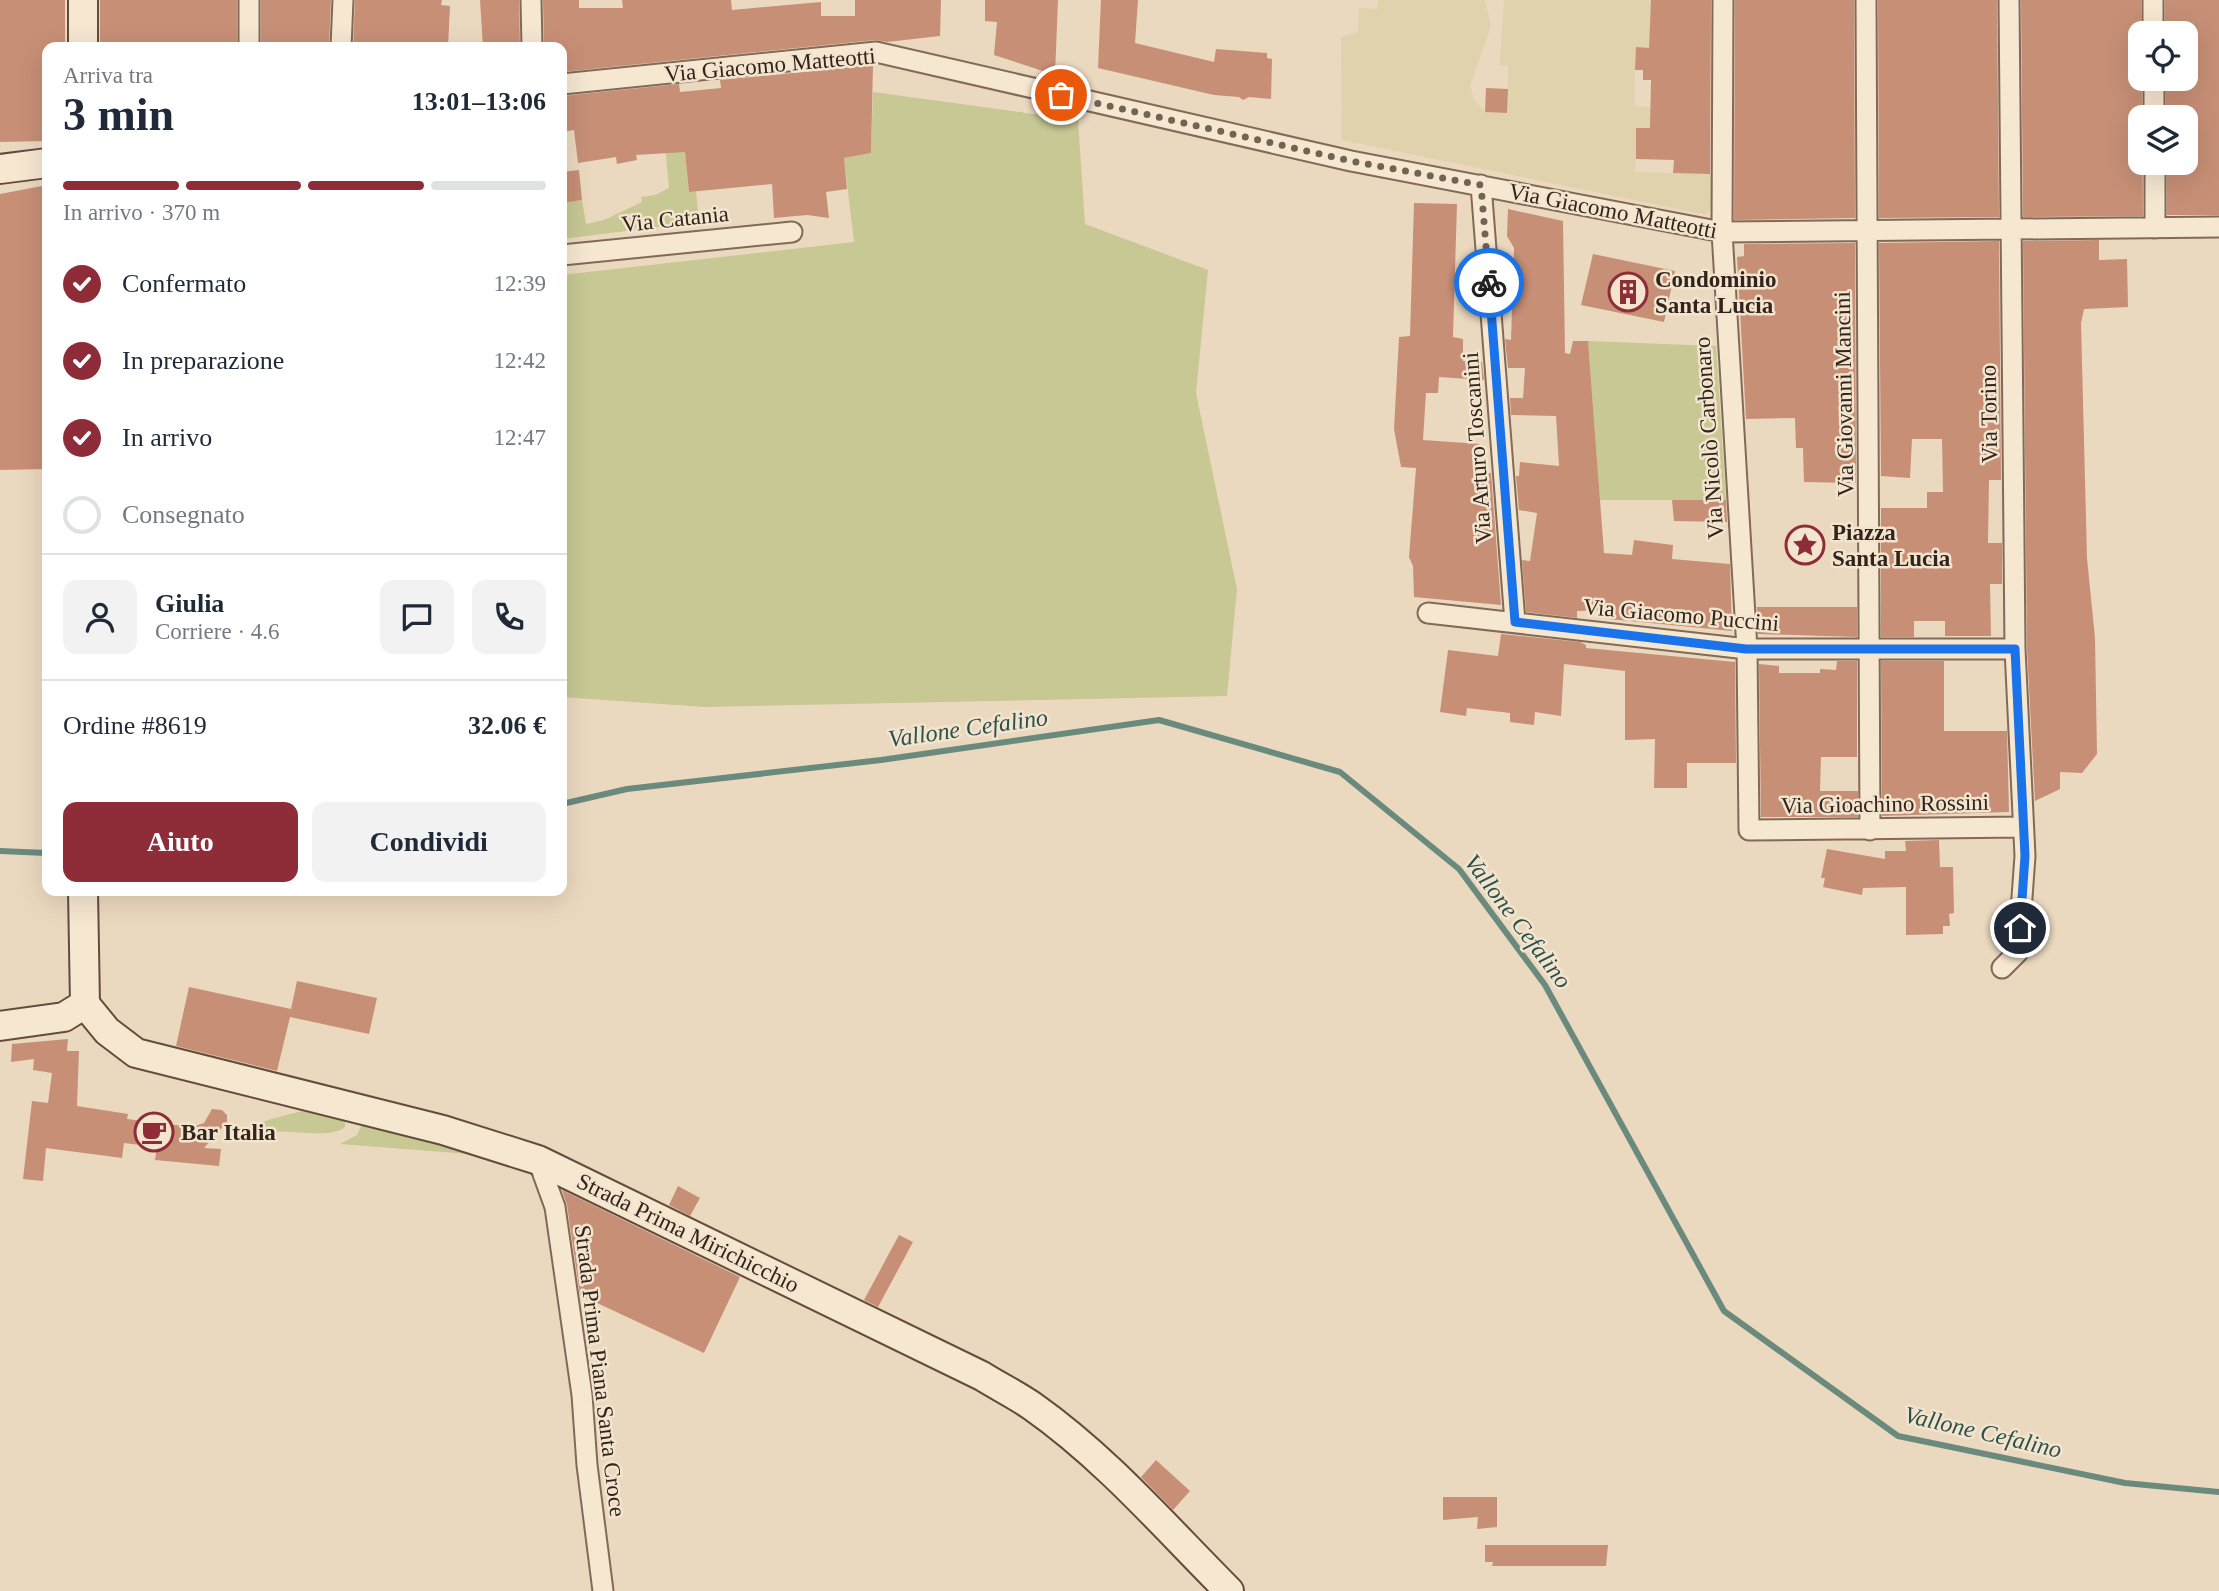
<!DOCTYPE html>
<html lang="it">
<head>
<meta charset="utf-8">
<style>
  body { margin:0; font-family:Georgia,serif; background:#f2f2f3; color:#1f2937; height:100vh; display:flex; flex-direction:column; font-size:26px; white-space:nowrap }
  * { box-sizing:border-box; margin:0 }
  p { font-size:23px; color:#747a83 }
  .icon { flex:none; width:38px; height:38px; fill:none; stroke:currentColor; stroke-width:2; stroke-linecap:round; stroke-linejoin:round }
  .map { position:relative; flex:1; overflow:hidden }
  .panel { position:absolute; left:42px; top:42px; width:525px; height:854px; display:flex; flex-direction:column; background:#fff; border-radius:14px; box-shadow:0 7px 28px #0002 }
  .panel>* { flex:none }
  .buttons { position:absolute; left:2128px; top:21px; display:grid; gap:14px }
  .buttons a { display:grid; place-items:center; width:70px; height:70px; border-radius:14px; background:#fff; box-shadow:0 7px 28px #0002; font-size:35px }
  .pin { position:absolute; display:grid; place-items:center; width:60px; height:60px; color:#fff; margin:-30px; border:4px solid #fff; border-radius:50%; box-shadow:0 2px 7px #0007 }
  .courier { position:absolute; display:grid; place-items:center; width:70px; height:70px; margin:-35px; border:5px solid #1a73e8; border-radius:50%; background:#fff; color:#222; box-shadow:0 2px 9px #0007 }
  .head em { font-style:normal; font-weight:800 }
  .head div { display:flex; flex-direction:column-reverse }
  .head { display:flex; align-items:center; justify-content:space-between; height:119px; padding:0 21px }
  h1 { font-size:46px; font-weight:800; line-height:52px }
  .bar { display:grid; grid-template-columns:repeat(4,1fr); gap:10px 7px; align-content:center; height:84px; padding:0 21px }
  .bar i { height:9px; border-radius:5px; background:#e0e1e3 }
  .bar .active { background:#8e2c37 }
  .bar p { grid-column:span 4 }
  .line { display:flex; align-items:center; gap:18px; padding:0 21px; border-top:2px solid #e0e1e3 }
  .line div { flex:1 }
  .round { display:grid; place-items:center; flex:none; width:74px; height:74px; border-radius:14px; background:#f2f2f3 }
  ol { padding:0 21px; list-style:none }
  li { display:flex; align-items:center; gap:21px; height:77px }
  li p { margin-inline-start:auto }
  li .icon { padding:7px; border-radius:50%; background:#8e2c37; color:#fff; stroke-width:4 }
  li:last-child { color:#747a83 }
  li i { width:38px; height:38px; border:4px solid #e0e1e3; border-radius:50% }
  .cta { display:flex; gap:14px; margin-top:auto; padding:14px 21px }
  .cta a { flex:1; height:80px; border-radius:14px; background:#8e2c37; color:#fff; font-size:28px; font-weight:800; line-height:80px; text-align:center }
  .cta a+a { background:#f2f2f3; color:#1f2937 }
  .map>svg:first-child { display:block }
  .farmland { fill:#e0d2ac }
  .green { fill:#c7c894 }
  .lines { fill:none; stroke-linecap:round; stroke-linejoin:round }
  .stream { stroke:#6a8a7e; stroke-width:6 }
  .building { fill:#c78f76 }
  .street-casing { stroke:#826a58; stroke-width:23 }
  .secondary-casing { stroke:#644c3c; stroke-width:32 }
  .street { stroke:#f6e7d1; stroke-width:19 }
  .secondary { stroke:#f6e7d1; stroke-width:28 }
  .done { stroke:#736355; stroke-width:7; stroke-dasharray:0 12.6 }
  .route { stroke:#1a73e8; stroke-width:9 }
  .labels { text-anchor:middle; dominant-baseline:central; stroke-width:5; stroke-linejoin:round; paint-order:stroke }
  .street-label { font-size:23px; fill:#32241c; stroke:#f3e4ce }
  .poi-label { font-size:23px; font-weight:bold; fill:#32241c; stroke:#f3e4ce; text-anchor:start }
  .water-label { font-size:24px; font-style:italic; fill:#2c514b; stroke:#f3e4ce }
</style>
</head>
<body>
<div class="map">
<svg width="2219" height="1591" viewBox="0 0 2219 1591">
  <rect width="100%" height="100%" fill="#ebd9bf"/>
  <!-- farmland -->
  <path class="farmland" d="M1378,0H1485L1491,26L1470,86L1474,99L1485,112L1507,113L1508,66L1500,65L1504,0H1651L1649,48L1636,47L1634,106L1651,107L1650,128H1637L1635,172L1712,174V207L1707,215L1342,140L1341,37L1358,32L1359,8L1377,9Z"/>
  <!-- green -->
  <path class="green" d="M873,92L1078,120L1085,224L1208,270L1196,393L1237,589L1227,696L704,707L562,697V275L854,242L844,158L871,153Z
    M683,132L689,192L696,191L699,222L562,239V203L582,200L586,224L604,220L642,202L641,197L655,195L669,188L664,134Z
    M1588,341L1716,346L1726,500H1600Z
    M302,1111L337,1117L345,1121V1127C324,1144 269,1119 237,1142C245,1121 283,1117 302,1111Z
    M363,1122L482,1155L340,1144L357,1135Z"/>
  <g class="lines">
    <!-- stream -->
    <path class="stream" d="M562,804L627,789L881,760L1159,720L1340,772L1459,869L1545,985L1724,1311L1898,1436L2125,1483L2219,1492
      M0,851L47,853"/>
  </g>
  <!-- building -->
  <path class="building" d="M0,0H65V47H47V141L0,142Z
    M100,0H237V47H100Z
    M261,0H331L329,47H261Z
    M355,0H442L441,5L450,6L448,47H353Z
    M480,0H519L520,47H483Z
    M543,0H579V8H623L622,0H731L732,10L821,2V16H855V0H941L940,36L887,42L875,40L562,72V47H544Z
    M985,0H1058L1055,75L994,55L997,22L985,21Z
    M1101,0H1138L1135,43L1214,62L1216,49L1267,53V58L1272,59L1271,99L1249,97L1243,100L1239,97L1214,95L1098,68Z
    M1651,0H1711L1710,174L1673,173L1674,160L1636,159V128H1650L1651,80H1643V70H1635L1636,47L1649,48Z
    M1735,0H1854L1855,218L1734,220Z
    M1878,0H1997L1999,217L1879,218Z
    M2021,0H2141L2143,216L2023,217Z
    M2165,0H2219V215H2167V163H2186V117H2166V79H2186V33H2165Z
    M873,65L871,153L844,158L847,189L826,192L829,218L807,215L774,218L772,184L689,192L685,152L636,155L637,160L617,164L616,157L578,163L574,130L562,132V96L679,84L680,92L721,88L720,80Z
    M1486,88L1508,89L1507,113L1485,112Z
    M579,170L582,200L562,203V172Z
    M47,185V469L0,470V194Z
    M1414,203L1457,204L1453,337L1463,339V361L1482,362L1484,380L1439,377L1438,393H1426L1423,440L1480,444L1477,472L1491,473L1501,605L1414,597L1413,566L1409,557L1416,468L1401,467L1394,429L1399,337L1410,336Z
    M1508,209L1563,221L1565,353L1570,354L1573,341H1588L1604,553L1632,555L1634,540L1673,545L1672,559L1730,564L1732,631L1609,619L1608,610L1577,611V618L1526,612L1522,560L1530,561L1537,513L1519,510L1516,476H1519L1520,462L1559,466L1556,416L1511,415L1510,398H1523L1525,368H1508L1505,339L1511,340L1514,248L1507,236Z
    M2099,240V260L2127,259L2128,307L2084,309L2081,323L2087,558L2095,638L2097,754L2082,773L2060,772V789L2035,801L2027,649L2023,241Z
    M1999,241L2001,480H1989L1988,543H2002V584H1990L1991,636H1945V621H1914V637H1881V508H1927V492H1943L1942,439H1912L1910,478L1881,476L1879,243Z
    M1855,243L1856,483L1804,482L1803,448H1796L1795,418L1746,419L1737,257L1744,256V244Z
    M1593,254L1675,271L1664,322L1581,305Z
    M1672,500H1726L1727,522L1674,521Z
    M1757,607H1857V637L1758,634Z
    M1501,634L1580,642L1586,645V648L1735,662L1736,763H1687V788H1654L1655,739L1625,740V671L1564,664L1561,716L1535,712L1534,725L1510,722V713L1467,708L1466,716L1440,712L1448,650L1498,656Z
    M1837,661H1857V757H1821L1820,791H1858V817H1761L1759,664L1779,666V673H1820V669L1836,670Z
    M1881,661H1944V731H2007L2009,812L1882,816Z
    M1939,840L1940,867H1953L1954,913L1949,914L1950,926H1943V934L1906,935V887L1863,888L1862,895L1823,887L1825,878H1821L1827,849L1885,859V851H1906L1905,841Z
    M297,981L377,998L369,1034L290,1017L277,1071L176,1046L189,987L291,1009Z
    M68,1039L67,1051H79L77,1106L128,1114L127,1119L192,1127L204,1123L212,1109L222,1110L227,1115V1122L204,1148L221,1149L219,1166L155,1160L157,1147L124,1143L122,1158L46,1148L43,1181L23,1179L32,1101L48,1103L52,1073L33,1070L34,1059L11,1062L12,1044Z
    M678,1186L700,1198L690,1216L669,1205Z
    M562,1190L740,1277L704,1353L580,1295L567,1205Z
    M899,1235L913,1242L878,1307L864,1300Z
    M1156,1460L1190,1491L1173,1510L1141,1477Z
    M1443,1497H1497V1527L1477,1529L1478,1517L1443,1520Z
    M1485,1545H1608L1606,1566H1492L1493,1562H1485Z"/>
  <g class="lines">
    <defs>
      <path id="street" d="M249,0V47
        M531,0L532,47
        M1723,0L1722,232L1747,649L1749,830L2022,827
        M1866,0L1870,830
        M2153,0V33
        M341,47L343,0
        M2154,79V117
        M562,84L876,52L1351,161L1722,232L2219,227
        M2155,163V228
        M1481,185L1515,622
        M562,255L792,232
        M1428,613L1747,649H2015
        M2002,968L2018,952L2025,856L2015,649L2009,0
        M538,1160L555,1207L582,1395L587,1465L603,1591"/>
      <path id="secondary" d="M83,0V47
        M0,169L47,163
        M83,891L85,1004
        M85,1004L107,1031L136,1053L443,1130L538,1160L982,1376C998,1386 1016,1395 1032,1406C1106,1458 1166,1528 1229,1591
        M0,1026L64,1017L85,1004"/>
    </defs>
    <!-- street casing -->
    <use href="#street" class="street-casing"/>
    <!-- secondary casing -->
    <use href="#secondary" class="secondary-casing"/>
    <!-- street -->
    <use href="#street" class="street"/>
    <!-- secondary -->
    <use href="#secondary" class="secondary"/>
  </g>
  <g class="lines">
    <!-- done -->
    <path class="done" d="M1061,95L1351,161L1481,185L1489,283"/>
    <!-- route -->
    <path class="route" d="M1489,283L1515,622L1746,649H2015L2025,856L2020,928"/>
  </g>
  <!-- icons -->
  <defs>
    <symbol id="building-ring" viewBox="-11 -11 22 22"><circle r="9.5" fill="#f3e4ce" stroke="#8e2c37" stroke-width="1.5"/><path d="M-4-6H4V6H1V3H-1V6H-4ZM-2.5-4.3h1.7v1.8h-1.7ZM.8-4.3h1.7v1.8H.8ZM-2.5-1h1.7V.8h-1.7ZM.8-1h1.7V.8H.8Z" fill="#8e2c37"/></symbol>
    <symbol id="sight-ring" viewBox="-11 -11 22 22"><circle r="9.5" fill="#f3e4ce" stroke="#8e2c37" stroke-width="1.5"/><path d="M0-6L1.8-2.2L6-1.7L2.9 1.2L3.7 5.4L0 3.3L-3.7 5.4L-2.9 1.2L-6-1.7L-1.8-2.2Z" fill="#8e2c37"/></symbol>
    <symbol id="cafe-ring" viewBox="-11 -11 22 22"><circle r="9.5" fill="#f3e4ce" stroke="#8e2c37" stroke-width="1.5"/><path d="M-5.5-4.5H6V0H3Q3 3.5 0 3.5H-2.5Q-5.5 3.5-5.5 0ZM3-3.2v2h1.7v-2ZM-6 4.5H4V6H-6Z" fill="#8e2c37"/></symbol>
  </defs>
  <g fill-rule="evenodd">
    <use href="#building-ring" x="1606" y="270" width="44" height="44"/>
    <use href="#sight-ring" x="1783" y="523" width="44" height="44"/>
    <use href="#cafe-ring" x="132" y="1110" width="44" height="44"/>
  </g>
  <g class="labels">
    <!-- street labels -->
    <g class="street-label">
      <text transform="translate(770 65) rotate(-5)">Via Giacomo Matteotti</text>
      <text transform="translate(1613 211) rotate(11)">Via Giacomo Matteotti</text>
      <text transform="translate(675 219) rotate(-6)">Via Catania</text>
      <text transform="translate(1844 394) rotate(-91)">Via Giovanni Mancini</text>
      <text transform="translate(1989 414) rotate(-91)">Via Torino</text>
      <text transform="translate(1709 438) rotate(-94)">Via Nicolò Carbonaro</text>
      <text transform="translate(1477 448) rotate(-94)">Via Arturo Toscanini</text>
      <text transform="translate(1681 615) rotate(5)">Via Giacomo Puccini</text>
      <text transform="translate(1885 804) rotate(-1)">Via Gioachino Rossini</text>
      <text transform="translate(688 1233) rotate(26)">Strada Prima Mirichicchio</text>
      <text transform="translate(600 1371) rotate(83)">Strada Prima Piana Santa Croce</text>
    </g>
    <!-- poi labels -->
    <g class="poi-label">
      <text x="1655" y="279">Condominio<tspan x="1655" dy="26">Santa Lucia</tspan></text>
      <text x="1832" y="532">Piazza<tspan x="1832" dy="26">Santa Lucia</tspan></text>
      <text x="181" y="1132">Bar Italia</text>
    </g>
    <!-- water labels -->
    <g class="water-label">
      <text transform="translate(968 728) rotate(-8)">Vallone Cefalino</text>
      <text transform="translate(1518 921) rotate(53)">Vallone Cefalino</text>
      <text transform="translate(1983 1432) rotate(13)">Vallone Cefalino</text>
    </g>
  </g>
</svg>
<div class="buttons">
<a><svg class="icon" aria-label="locate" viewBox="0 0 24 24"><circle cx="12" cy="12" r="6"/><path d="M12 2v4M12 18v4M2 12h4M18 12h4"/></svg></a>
<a><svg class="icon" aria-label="layers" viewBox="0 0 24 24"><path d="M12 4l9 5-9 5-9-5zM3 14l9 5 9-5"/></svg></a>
</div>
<div class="pin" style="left:1061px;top:95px;background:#ea580c"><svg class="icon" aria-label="bag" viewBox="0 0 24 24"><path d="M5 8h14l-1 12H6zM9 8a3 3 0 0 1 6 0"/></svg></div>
<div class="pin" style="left:2020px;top:928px;background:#1f2937"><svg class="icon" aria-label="home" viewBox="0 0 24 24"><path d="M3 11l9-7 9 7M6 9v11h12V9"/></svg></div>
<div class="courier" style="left:1489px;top:283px"><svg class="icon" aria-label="bike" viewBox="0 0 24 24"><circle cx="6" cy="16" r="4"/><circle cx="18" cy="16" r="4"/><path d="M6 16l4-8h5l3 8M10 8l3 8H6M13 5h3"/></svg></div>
<section class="panel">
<div class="head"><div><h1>3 min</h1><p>Arriva tra</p></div><em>13:01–13:06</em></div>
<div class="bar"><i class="active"></i><i class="active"></i><i class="active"></i><i></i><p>In arrivo · 370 m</p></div>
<ol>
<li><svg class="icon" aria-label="check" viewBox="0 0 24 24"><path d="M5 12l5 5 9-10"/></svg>Confermato<p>12:39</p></li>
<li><svg class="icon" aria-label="check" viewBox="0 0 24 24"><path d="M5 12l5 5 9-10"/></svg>In preparazione<p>12:42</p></li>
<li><svg class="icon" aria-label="check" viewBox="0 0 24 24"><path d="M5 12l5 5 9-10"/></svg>In arrivo<p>12:47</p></li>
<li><i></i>Consegnato</li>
</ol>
<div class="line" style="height:126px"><a class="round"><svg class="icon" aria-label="person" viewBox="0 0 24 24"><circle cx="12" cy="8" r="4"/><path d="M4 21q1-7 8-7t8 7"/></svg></a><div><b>Giulia</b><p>Corriere · 4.6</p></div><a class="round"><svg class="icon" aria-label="chat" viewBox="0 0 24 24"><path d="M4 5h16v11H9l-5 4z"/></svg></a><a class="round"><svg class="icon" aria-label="phone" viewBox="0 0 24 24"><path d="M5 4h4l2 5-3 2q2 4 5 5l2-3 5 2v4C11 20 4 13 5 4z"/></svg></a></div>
<div class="line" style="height:91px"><div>Ordine #8619</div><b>32.06 €</b></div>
<div class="cta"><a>Aiuto</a><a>Condividi</a></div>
</section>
</div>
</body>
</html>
